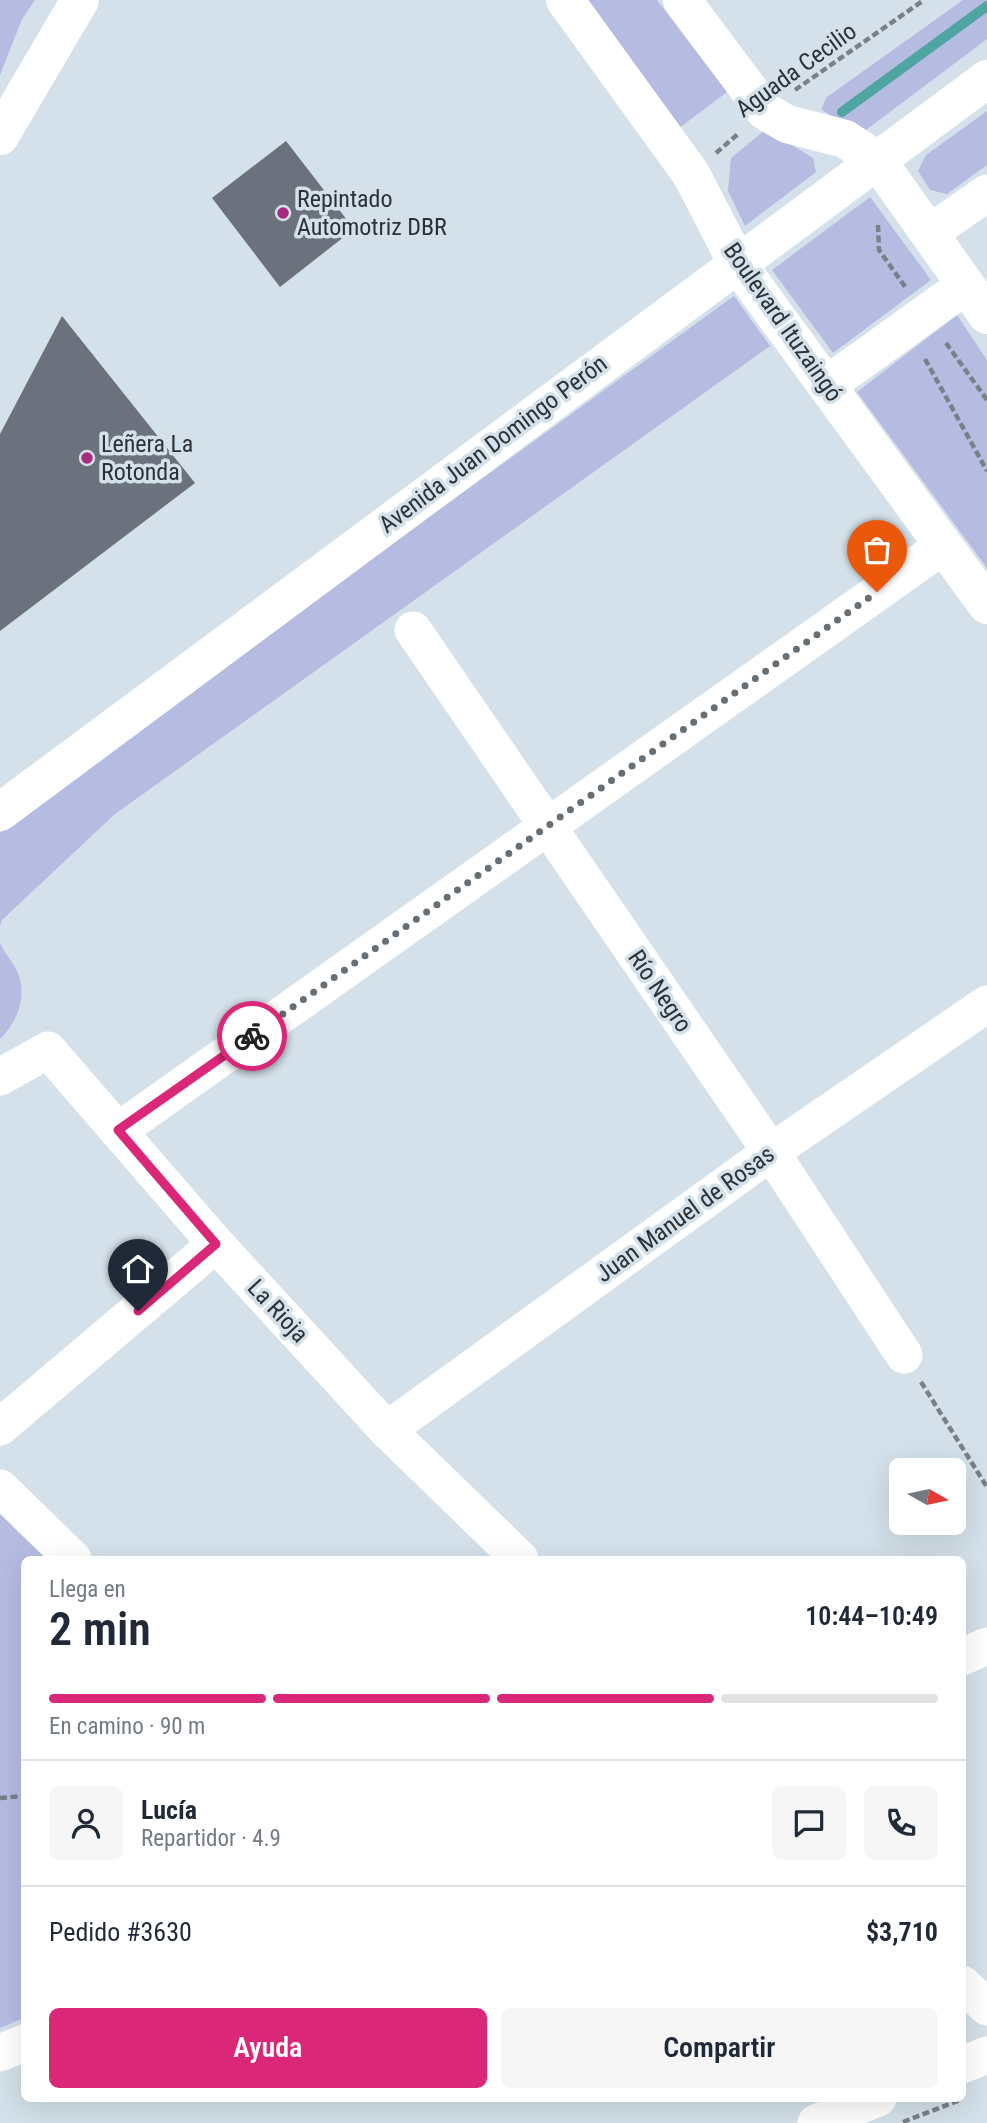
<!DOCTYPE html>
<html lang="es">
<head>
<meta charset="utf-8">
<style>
  body { margin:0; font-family:"Roboto Condensed",sans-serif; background:#f6f6f7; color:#1f2937; height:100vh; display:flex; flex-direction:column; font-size:26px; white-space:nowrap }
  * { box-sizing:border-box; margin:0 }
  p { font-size:23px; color:#747a83 }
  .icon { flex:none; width:38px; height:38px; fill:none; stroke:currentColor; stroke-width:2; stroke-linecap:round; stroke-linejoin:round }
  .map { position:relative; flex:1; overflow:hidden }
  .sheet { position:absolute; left:21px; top:1556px; width:945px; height:546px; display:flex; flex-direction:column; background:#fff; border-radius:10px; box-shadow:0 7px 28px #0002 }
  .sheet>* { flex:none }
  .needle { width:46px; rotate:99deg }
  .fabs { position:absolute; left:889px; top:1458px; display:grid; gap:14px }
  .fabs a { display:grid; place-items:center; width:77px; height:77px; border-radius:10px; background:#fff; box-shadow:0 7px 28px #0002; font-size:35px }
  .pin { position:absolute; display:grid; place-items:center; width:60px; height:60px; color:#fff; margin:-72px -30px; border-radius:50% 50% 50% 0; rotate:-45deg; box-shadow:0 0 7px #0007 }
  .pin .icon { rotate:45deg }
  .courier { position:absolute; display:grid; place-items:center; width:70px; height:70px; margin:-35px; border:5px solid #db2777; border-radius:50%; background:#fff; color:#222; box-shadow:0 2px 9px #0007 }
  .summary em { font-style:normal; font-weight:600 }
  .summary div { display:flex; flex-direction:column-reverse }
  .summary { display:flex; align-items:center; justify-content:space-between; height:119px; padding:0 28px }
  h1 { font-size:46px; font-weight:600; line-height:52px }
  .bar { display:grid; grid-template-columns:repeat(4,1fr); gap:10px 7px; align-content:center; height:84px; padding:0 28px }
  .bar i { height:9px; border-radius:5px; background:#e0e1e3 }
  .bar .selected { background:#db2777 }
  .bar p { grid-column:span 4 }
  .line { display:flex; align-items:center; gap:18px; padding:0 28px; border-top:2px solid #e0e1e3 }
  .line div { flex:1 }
  .round { display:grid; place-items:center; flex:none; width:74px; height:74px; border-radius:10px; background:#f6f6f7 }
  .cta { display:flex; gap:14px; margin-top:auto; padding:14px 28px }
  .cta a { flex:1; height:80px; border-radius:10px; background:#db2777; color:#fff; font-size:28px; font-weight:600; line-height:80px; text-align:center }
  .cta a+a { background:#f6f6f7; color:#1f2937 }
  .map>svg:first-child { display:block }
  .green { fill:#b6bbe2 }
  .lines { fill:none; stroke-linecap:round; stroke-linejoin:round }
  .stream { stroke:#4fa5a1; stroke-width:10 }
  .building { fill:#6b727d }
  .path { stroke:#788187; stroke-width:4.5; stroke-dasharray:7 3.5; stroke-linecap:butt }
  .minor { stroke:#fff; stroke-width:37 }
  .tertiary { stroke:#fff; stroke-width:38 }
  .secondary { stroke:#fff; stroke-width:38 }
  .done { stroke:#676f74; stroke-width:7; stroke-dasharray:0 12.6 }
  .route { stroke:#db2777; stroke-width:9 }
  .poi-dot { fill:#a72b7f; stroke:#d4e1ea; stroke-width:2.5 }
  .labels { text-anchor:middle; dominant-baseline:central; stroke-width:7; stroke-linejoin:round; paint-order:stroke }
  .street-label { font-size:24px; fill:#2c3135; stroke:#d4e1ea }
  .poi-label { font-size:24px; fill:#2c3135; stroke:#d4e1ea; text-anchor:start }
</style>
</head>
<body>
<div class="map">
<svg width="987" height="2123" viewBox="0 0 987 2123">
  <rect width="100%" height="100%" fill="#d4e1ea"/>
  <!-- green -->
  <path class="green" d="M0,0H35L22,19L0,75Z
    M583,0H657L727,92L679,128Z
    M963,0H987V39L866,130L855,132L821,109L827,97Z
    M987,111V165L947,194L930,190L918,171L926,155Z
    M766,129L813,158L816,172L745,226L728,191L731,158Z
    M870,197L931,280L833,353L772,270Z
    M734,296L770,346L115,814L2,920L0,926V833L68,779Z
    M957,315L987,360V568L857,392Z
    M0,943C4,952 10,959 15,967C29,991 19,1021 0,1039Z
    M0,1511L50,1559H24V2018L0,2028Z"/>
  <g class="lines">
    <!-- stream -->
    <path class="stream" d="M842,112L987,6"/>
  </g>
  <!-- building -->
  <path class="building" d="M286,141L354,229L280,287L212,198Z
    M62,316L195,483L0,631V434Z"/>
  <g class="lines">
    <!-- path -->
    <path class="path" d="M795,90L924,0
      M716,153L738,134
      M878,225L879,250L906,288
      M946,343L987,400
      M925,359L987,471
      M921,1382L987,1487
      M0,1798L24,1796
      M903,2122L960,2100"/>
    <!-- minor -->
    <path class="minor" d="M930,233L987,193
      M413,630L771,1152L904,1355
      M0,1077L48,1050L216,1244L387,1430L520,1559
      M118,1131L943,546
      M0,1427L216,1244
      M387,1430L771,1152L987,1004
      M0,1488L73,1559
      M962,1657L987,1646
      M962,1984L987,2007
      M0,2053L24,2043
      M962,2065L987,2055
      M816,2123L878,2098"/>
    <!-- tertiary -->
    <path class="tertiary" d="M565,0L691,174L737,263
      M682,0L765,111L787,124L845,139L877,160"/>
    <!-- secondary -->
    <path class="secondary" d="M0,136L80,0
      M877,160L987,315
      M737,263L987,605
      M827,385L966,285
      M0,812L987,79"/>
  </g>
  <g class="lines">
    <!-- done -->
    <path class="done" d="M252,1036L877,592"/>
    <!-- route -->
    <path class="route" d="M138,1311L216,1244L118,1130L252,1036"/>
  </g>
  <!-- markers -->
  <g class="poi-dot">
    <circle cx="283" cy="213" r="7"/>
    <circle cx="87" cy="458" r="7"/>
  </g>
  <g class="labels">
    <!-- street labels -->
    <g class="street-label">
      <text transform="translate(796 70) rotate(-36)">Aguada Cecilio</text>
      <text transform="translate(783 322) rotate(55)">Boulevard Ituzaingó</text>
      <text transform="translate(493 444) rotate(-37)">Avenida Juan Domingo Perón</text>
      <text transform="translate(660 991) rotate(56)">Río Negro</text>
      <text transform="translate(685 1214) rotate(-36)">Juan Manuel de Rosas</text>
      <text transform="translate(278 1311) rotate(47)">La Rioja</text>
    </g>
    <!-- poi labels -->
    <g class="poi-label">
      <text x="297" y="199">Repintado<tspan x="297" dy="28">Automotriz DBR</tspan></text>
      <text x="101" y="444">Leñera La<tspan x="101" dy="28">Rotonda</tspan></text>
    </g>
  </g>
</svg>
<div class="fabs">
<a><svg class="needle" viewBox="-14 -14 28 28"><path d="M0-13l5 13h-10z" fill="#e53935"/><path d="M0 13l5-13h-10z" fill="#747a83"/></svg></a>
</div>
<div class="pin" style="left:877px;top:592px;background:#ea580c"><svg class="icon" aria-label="bag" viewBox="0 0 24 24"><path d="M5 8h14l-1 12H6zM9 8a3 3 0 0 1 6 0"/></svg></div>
<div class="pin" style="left:138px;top:1311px;background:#1f2937"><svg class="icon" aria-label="home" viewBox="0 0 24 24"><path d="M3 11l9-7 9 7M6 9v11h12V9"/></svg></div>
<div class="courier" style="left:252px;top:1036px"><svg class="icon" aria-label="bike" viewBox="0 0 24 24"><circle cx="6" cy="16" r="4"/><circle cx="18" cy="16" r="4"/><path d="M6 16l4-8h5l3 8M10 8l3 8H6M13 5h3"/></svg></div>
<section class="sheet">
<div class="summary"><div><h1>2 min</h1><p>Llega en</p></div><em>10:44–10:49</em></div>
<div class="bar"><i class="selected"></i><i class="selected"></i><i class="selected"></i><i></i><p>En camino · 90 m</p></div>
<div class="line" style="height:126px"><a class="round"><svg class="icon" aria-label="person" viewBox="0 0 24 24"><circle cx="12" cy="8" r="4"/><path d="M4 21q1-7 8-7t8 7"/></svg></a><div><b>Lucía</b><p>Repartidor · 4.9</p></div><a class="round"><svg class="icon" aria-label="chat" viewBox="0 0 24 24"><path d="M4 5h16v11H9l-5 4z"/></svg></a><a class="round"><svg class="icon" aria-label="phone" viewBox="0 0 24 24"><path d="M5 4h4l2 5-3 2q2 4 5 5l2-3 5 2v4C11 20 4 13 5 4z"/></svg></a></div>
<div class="line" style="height:91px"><div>Pedido #3630</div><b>$3,710</b></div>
<div class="cta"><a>Ayuda</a><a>Compartir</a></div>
</section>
</div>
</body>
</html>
